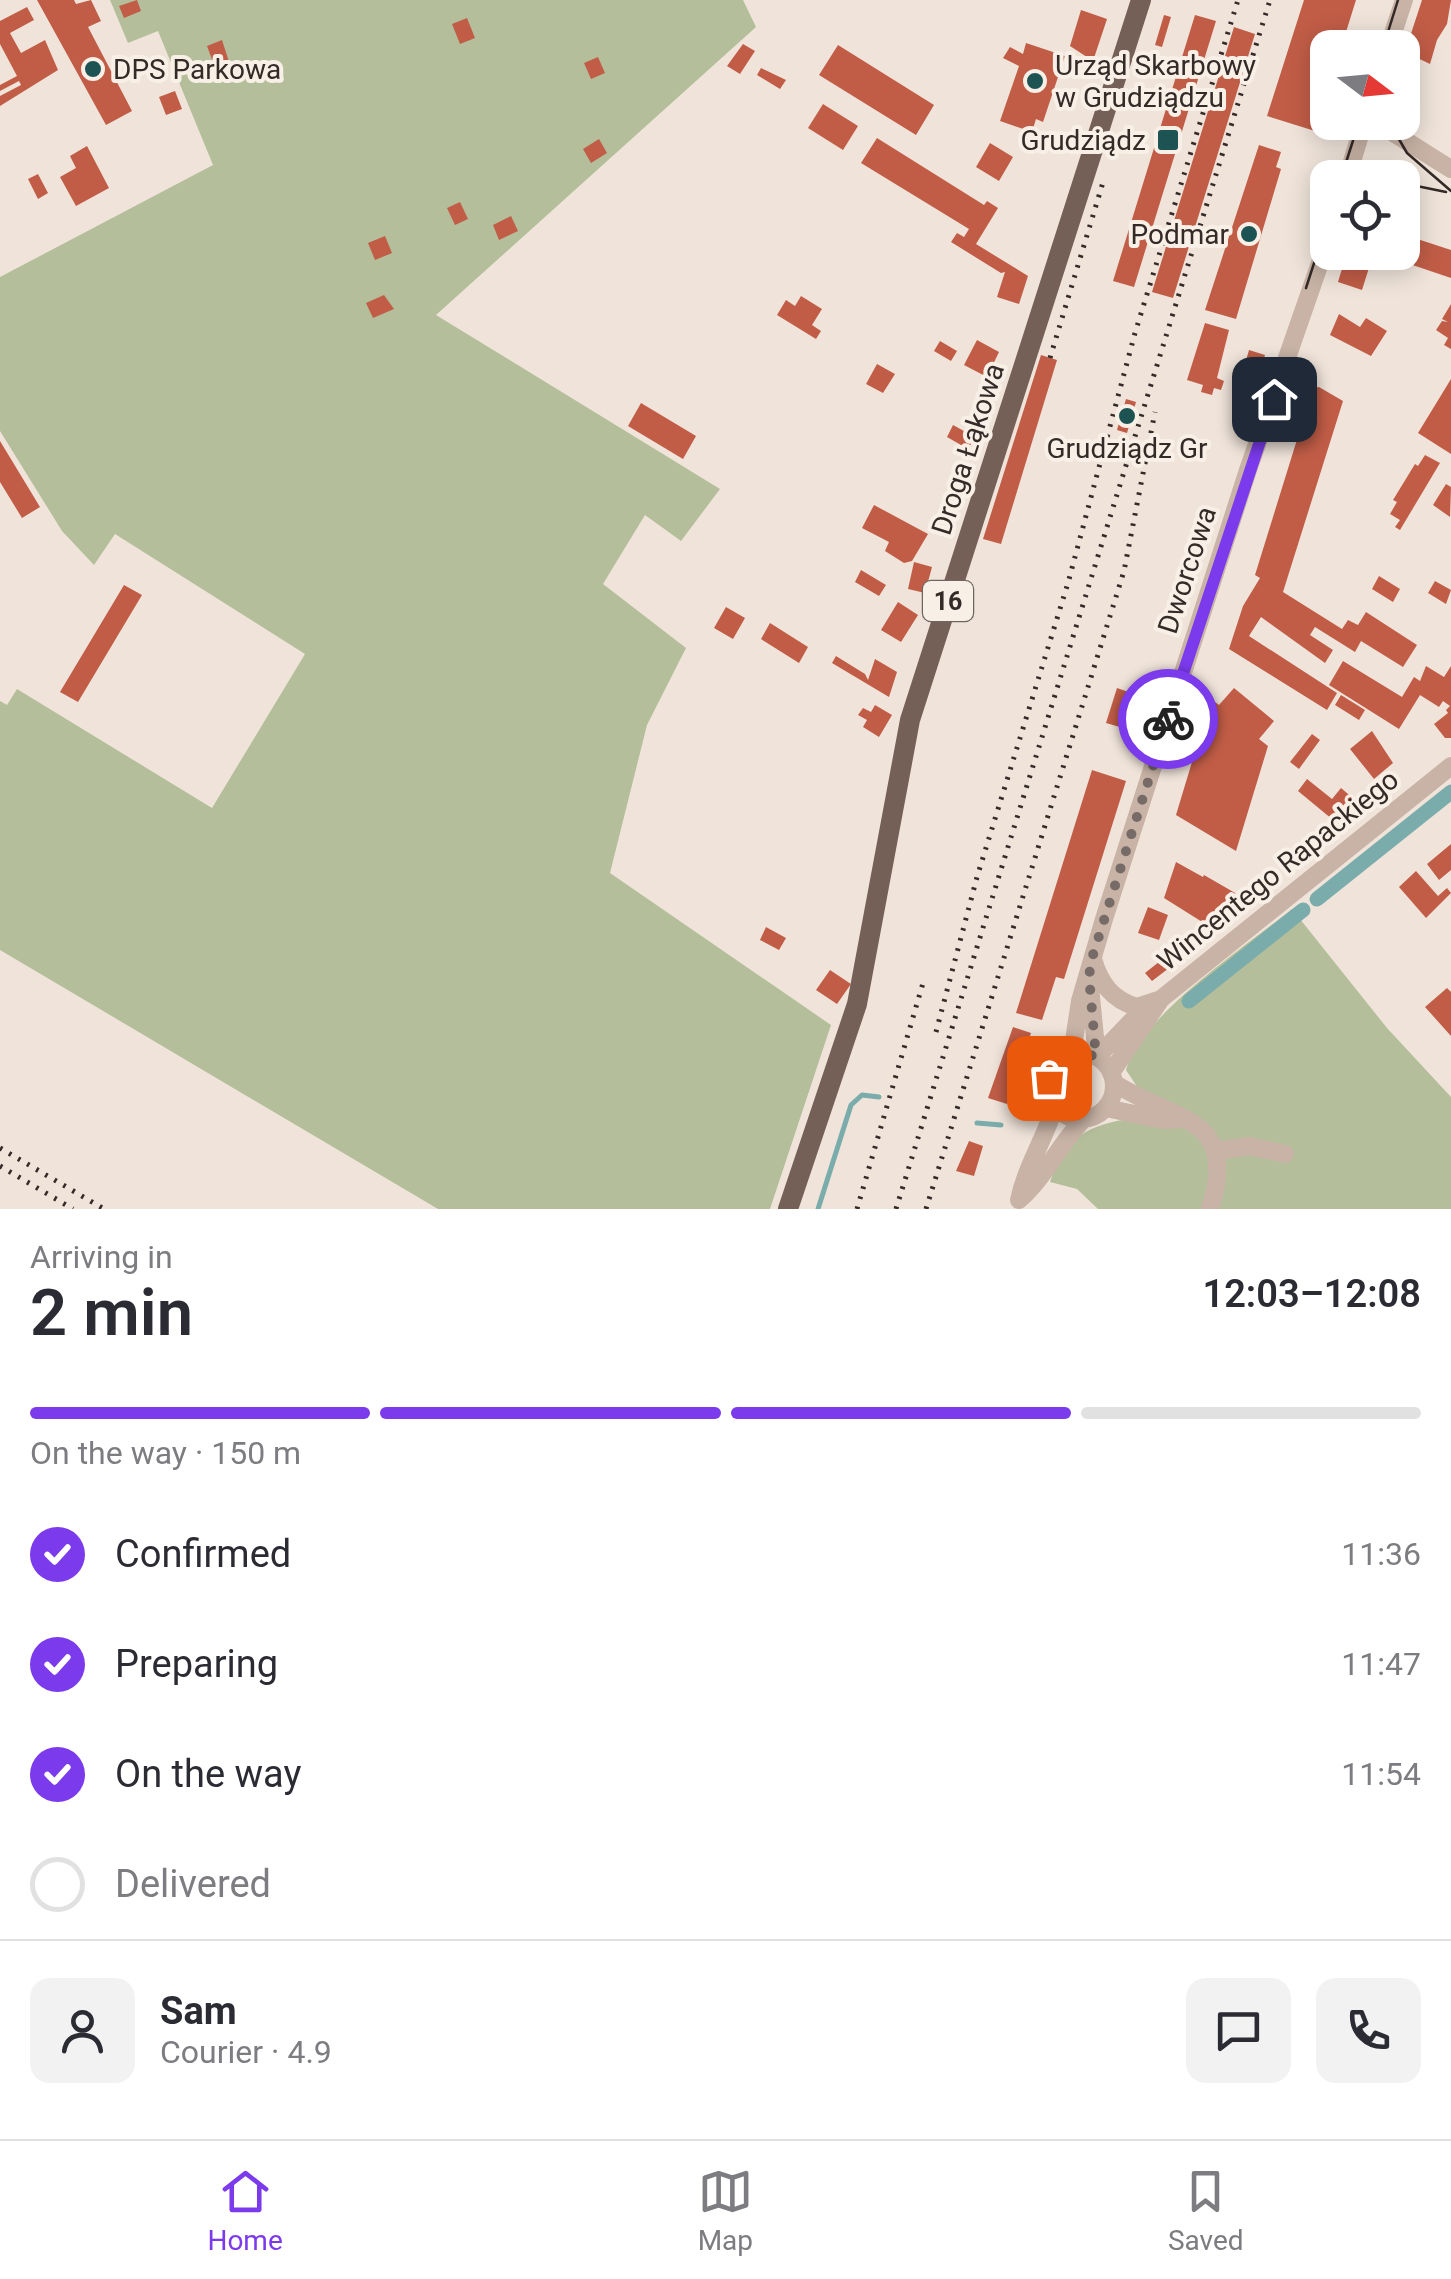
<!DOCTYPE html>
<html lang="en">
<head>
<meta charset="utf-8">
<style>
  body { margin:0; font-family:Roboto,sans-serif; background:#f2f2f3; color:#2b2b33; height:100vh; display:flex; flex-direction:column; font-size:38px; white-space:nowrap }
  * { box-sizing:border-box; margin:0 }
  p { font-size:32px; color:#7c7c81 }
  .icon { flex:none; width:55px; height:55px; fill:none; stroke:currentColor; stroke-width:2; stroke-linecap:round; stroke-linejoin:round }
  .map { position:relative; height:1209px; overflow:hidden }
  .details { display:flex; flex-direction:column; background:#fff; flex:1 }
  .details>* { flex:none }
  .needle { width:65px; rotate:106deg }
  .controls { position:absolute; left:1310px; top:30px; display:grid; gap:20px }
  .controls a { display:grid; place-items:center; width:110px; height:110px; border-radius:20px; background:#fff; box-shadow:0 5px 25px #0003; font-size:50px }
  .pin { position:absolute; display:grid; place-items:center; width:85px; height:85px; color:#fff; margin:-42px; border-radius:20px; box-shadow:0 5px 15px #0006 }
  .courier { position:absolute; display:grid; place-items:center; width:100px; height:100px; margin:-50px; border:8px solid #7c3aed; border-radius:50%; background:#fff; color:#222; box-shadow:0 2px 12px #0007 }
  .headline em { font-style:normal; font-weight:600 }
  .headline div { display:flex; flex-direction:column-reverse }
  .headline { display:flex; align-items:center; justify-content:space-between; height:170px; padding:0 30px }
  h1 { font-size:65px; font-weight:600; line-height:75px }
  .bar { display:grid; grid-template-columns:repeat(4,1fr); gap:15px 10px; align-content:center; height:120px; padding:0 30px }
  .bar i { height:12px; border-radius:8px; background:#e1e1e2 }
  .bar .on { background:#7c3aed }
  .bar p { grid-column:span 4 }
  .line { display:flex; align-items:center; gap:25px; padding:0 30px; border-top:2px solid #e1e1e2 }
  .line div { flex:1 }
  .round { display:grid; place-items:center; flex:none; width:105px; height:105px; border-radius:20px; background:#f2f2f3 }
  ol { padding:0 30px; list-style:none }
  li { display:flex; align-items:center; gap:30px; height:110px }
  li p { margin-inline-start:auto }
  li .icon { padding:10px; border-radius:50%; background:#7c3aed; color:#fff; stroke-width:4 }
  li:last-child { color:#7c7c81 }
  li i { width:55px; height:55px; border:5px solid #e1e1e2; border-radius:50% }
  .dock { display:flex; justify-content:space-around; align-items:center; height:140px; border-top:2px solid #e1e1e2; background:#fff; font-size:28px; color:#7c7c81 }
  .dock a { display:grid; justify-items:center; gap:5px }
  .dock .on { color:#7c3aed }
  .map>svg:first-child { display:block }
  .green { fill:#b4be9a }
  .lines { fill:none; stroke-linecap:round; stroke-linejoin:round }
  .stream { stroke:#7aacab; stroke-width:5 }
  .canal { stroke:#7aacab; stroke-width:15 }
  .building { fill:#c15d47 }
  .minor { stroke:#c8b3a6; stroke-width:18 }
  .major { stroke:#756058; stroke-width:20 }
  .tram { stroke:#342a27; stroke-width:2.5 }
  .rail { stroke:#342a27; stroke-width:5; stroke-dasharray:2.5 8; stroke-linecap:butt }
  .done { stroke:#766b66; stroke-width:10; stroke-dasharray:0 18 }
  .route { stroke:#7c3aed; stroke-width:12 }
  .poi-dot { fill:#1e5354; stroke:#f8efe6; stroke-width:4 }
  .labels { text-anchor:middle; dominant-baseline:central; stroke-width:8; stroke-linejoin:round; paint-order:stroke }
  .shield { fill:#f8efe6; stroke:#6f6560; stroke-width:2.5 }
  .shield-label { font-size:25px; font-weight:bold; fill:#342a27 }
  .poi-label { font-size:28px; fill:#342a27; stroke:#f8efe6; text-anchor:start }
  .street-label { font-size:28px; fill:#342a27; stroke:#f8efe6 }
</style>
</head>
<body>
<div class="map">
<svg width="1451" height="1209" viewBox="0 0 1451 1209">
  <rect width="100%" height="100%" fill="#f0e4da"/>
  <!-- green -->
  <path class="green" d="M110,0H743L756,27L436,315L720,489L681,541L645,515L603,584L686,648L647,725L610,873L831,1025L770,1209H438L0,950V701L7,705L17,689L212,808L305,654L115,534L94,565L62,531L0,431V277L213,165L158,31L128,43Z
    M1292,909L1387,1028L1451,1097V1209H1098L1077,1189L1050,1182C1065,1137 1087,1125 1133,1118L1142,1094L1126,1070C1139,1017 1249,944 1292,909Z"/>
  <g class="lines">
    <!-- stream -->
    <path class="stream" d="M977,1123L1001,1125
      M818,1209L851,1105L862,1095L879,1097"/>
    <!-- canal -->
    <path class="canal" d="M1317,899L1451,792
      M1189,1001L1303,910"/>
  </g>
  <!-- building -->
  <path class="building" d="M37,0H74L76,4L91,0L101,21L88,27L132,111L106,125Z
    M137,0L141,11L124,18L119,6Z
    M1304,0H1356L1341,48H1328V94L1315,131L1267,116Z
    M1422,0H1451L1447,24L1437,40L1430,64L1405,52Z
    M27,7L34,20L10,33L21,53L45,40L58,70L0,106V96L21,85L19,81L0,91V85L17,76L0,44V21Z
    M1081,10L1107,19L1093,61L1070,46Z
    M1164,15L1171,17L1162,47L1155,45Z
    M1195,15L1216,21L1134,287L1113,281Z
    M467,18L475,38L460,44L452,24Z
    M1234,27L1255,34L1173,298L1152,292Z
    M222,40L230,65L216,70L207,46Z
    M1026,43L1065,56L1043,122L1036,119L1032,132L1000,121L1019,66L1003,58L1010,47L1023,54Z
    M743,44L755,51L740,74L727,66Z
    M838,45L934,105L916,135L819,75Z
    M598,57L605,73L591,79L584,63Z
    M761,68L786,80L780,89L757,75Z
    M175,91L182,109L166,115L159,97Z
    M823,104L858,126L843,150L808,128Z
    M877,138L984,205L987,201L998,208L976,244L1028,276L1019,304L997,297L1005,272L1001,273L951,242L957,233L964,237L969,229L861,163Z
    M599,139L607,153L591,163L583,149Z
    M990,143L1013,157L999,181L976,167Z
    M1259,145L1281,152L1276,167L1281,169L1236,319L1205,310Z
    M87,146L109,188L76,206L60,177L76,168L70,156Z
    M38,174L48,193L38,199L28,179Z
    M460,202L468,219L455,225L447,208Z
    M511,216L518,231L499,240L493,225Z
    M1402,234L1451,250V278L1377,253L1402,252Z
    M385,236L392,253L375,260L368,243Z
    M1347,252H1374L1362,290L1338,282Z
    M384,295L394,309L373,318L366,303Z
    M801,296L822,309L812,325L821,331L816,339L777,315L786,300L795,306Z
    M1451,304V349L1444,345L1448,338L1436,330L1442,321L1448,322L1442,319Z
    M1339,314L1360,327L1366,318L1387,331L1371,356L1330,335Z
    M1205,323L1229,330L1217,378L1224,381L1221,390L1214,388L1212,395L1201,392L1203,385L1187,380Z
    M977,340L999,352L987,377L964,365Z
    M940,341L957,351L951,361L934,351Z
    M1249,350L1265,355L1253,397L1237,392Z
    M1041,355L1057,360L1001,544L983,539Z
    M877,364L895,374L883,393L866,384Z
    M1451,379V454L1418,433Z
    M1319,387L1343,401L1283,592L1342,629L1348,620L1358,625L1366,612L1417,645L1403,667L1361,641L1355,652L1315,627L1310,635L1333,650L1325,663L1261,617L1249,636L1337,693L1327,710L1229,649L1243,606L1260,578L1255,575L1313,388Z
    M1126,399L1136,402L1127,433L1117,430Z
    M641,403L696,436L683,459L628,426Z
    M953,425L975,437L968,449L947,437Z
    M0,441L40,507L22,518L0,482Z
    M1425,455L1440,463L1400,530L1395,527L1400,520L1390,514L1397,502L1393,500L1415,464L1418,466Z
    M1446,484L1451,487L1450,517L1433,505Z
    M874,505L928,534L912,561L904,563L885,551L889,542L862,528Z
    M914,562L932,567L925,593L908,589Z
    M861,570L886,585L879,596L855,582Z
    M1379,576L1400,589L1393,602L1372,589Z
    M1435,581L1451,590L1446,604L1428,593Z
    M124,585L142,595L78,702L60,692Z
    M898,602L918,615L901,642L881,630Z
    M726,607L745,618L733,639L714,628Z
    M770,623L808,647L799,663L761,639Z
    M836,656L865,674L868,680L875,659L897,672L889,697L832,663Z
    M1343,661L1402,697L1414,677L1420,681L1426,666L1444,677L1451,666V738H1445L1434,724L1448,713L1446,710L1450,706L1443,701L1439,707L1420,695L1399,729L1329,685Z
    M1117,688L1140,696L1130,730L1106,723Z
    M1234,688L1274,721L1259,739L1268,746L1236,851L1176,815L1211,699L1219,705Z
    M1341,695L1365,710L1359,720L1335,705Z
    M875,705L892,715L879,737L863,727L867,720L858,715L863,708L871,712Z
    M1372,731L1393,763L1374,779L1350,749Z
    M1312,734L1320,740L1299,769L1290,762Z
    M1092,770L1126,781L1064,979L1056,977L1042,1020L1016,1013Z
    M1307,779L1332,799L1341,788L1368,811L1360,820L1350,812L1347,816L1352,821L1344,829L1298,791Z
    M1451,844V870L1439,880L1427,864Z
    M1176,862L1203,877L1204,875L1249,901L1215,930L1164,898Z
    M1416,871L1438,896L1447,888L1451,893L1426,918L1399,887Z
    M1148,907L1168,915L1159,940L1138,933Z
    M766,927L786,938L779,950L760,940Z
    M1174,950L1181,959L1152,981L1145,973Z
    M830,970L851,984L837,1004L816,990Z
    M1447,988L1451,992V1036L1425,1007Z
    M1013,1027L1031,1033L1007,1104L988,1098Z
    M969,1141L983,1146L974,1176L956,1171Z"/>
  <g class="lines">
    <!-- minor -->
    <path class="minor" d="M1388,48L1404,0
      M1376,122L1451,169
      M1347,178L1364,122
      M1093,959C1100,983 1112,1000 1137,1007L1161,999
      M1089,977L1097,1057
      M1048 1086a33 33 0 1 1 66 0a33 33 0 1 1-66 0Z
      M1072,1054L1080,1001L1104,919L1248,470L1328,240
      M1097,1057L1147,1005
      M1111,1073L1161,999L1451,766
      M1114,1083C1174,1122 1240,1115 1210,1209
      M1106,1108L1163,1120L1183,1119
      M1217,1151L1249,1146L1285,1154
      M1019,1200C1046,1177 1059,1143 1085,1118
      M1019,1200C1026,1167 1045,1138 1055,1106"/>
    <!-- major -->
    <path class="major" d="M788,1209L857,1004L910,720L1141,0"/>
    <!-- tram -->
    <path class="tram" d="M1383,48L1398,0
      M1389,122L1407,153L1451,191
      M1341,178L1359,122
      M1402,183L1446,192
      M1306,288L1328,220"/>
    <!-- rail -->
    <path class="rail" d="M1050,358L1104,179
      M936,1032L977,877L1068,583L1135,333L1238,0
      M0,1148L104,1209
      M0,1166L73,1209
      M857,1209L923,983
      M896,1209L1270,0
      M926,1209L1124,571L1155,412"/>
  </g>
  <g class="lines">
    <!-- done -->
    <path class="done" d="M1049,1078C1058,1057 1074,1048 1096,1057L1089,976L1092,958L1168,719"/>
    <!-- route -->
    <path class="route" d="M1168,719L1274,399"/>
  </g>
  <!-- markers -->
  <g class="poi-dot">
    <circle cx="93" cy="69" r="10"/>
    <circle cx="1035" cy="81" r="10"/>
    <rect x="1156" y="128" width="24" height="24" rx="5"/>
    <circle cx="1249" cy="234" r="10"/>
    <circle cx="1127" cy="416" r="10"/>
  </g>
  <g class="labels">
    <!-- shield labels -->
    <rect class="shield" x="923" y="581" width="50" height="40" rx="8"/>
    <g class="shield-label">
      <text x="948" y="601">16</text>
    </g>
    <!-- poi labels -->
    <g class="poi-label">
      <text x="1055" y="65">Urząd Skarbowy<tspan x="1055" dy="32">w Grudziądzu</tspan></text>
      <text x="113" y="69">DPS Parkowa</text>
      <text x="1146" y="140" text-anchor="end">Grudziądz</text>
      <text x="1229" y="234" text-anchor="end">Podmar</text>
      <text x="1127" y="448" text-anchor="middle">Grudziądz Gr</text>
    </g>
    <!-- street labels -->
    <g class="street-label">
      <text transform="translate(968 449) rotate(-72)">Droga Łąkowa</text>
      <text transform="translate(1187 570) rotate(-72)">Dworcowa</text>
      <text transform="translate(1278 870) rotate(-39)">Wincentego Rapackiego</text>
    </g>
  </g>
</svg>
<div class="controls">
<a><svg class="needle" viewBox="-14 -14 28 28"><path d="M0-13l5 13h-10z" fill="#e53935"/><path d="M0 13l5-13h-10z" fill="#7c7c81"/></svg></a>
<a><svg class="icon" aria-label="locate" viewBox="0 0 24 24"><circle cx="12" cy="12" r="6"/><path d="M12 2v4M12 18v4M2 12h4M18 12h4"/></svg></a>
</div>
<div class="pin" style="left:1049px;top:1078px;background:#ea580c"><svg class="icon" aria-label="bag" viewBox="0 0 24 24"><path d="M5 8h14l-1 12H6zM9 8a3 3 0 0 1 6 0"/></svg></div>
<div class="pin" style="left:1274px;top:399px;background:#1f2937"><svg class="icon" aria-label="home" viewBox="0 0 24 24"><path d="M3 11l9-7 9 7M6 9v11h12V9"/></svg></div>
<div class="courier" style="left:1168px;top:719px"><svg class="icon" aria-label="bike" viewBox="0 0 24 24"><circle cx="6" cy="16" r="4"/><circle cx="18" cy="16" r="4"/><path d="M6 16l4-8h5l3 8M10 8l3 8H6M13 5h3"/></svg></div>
</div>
<section class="details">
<div class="headline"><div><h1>2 min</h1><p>Arriving in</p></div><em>12:03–12:08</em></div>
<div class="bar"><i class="on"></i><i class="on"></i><i class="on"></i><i></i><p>On the way · 150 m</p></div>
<ol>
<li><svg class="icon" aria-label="check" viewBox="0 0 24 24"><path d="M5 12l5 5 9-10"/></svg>Confirmed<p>11:36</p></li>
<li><svg class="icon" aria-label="check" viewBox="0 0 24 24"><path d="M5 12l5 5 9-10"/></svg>Preparing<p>11:47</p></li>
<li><svg class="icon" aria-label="check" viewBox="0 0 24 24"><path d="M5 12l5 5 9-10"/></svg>On the way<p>11:54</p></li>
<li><i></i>Delivered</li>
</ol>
<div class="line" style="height:180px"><a class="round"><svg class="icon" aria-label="person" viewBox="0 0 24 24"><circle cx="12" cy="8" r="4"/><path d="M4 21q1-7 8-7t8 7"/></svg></a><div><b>Sam</b><p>Courier · 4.9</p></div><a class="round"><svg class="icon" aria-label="chat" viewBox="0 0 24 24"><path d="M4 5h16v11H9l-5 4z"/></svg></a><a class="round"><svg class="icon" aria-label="phone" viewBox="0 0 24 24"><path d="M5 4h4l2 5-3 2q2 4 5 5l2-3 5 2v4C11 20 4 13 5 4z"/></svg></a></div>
</section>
<nav class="dock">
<a class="on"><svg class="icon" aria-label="home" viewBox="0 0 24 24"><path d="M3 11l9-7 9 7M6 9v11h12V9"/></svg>Home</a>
<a><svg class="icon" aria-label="map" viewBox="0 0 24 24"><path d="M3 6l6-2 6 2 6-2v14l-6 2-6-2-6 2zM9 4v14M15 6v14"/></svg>Map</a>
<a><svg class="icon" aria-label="saved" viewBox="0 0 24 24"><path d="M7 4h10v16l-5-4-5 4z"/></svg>Saved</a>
</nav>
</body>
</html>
